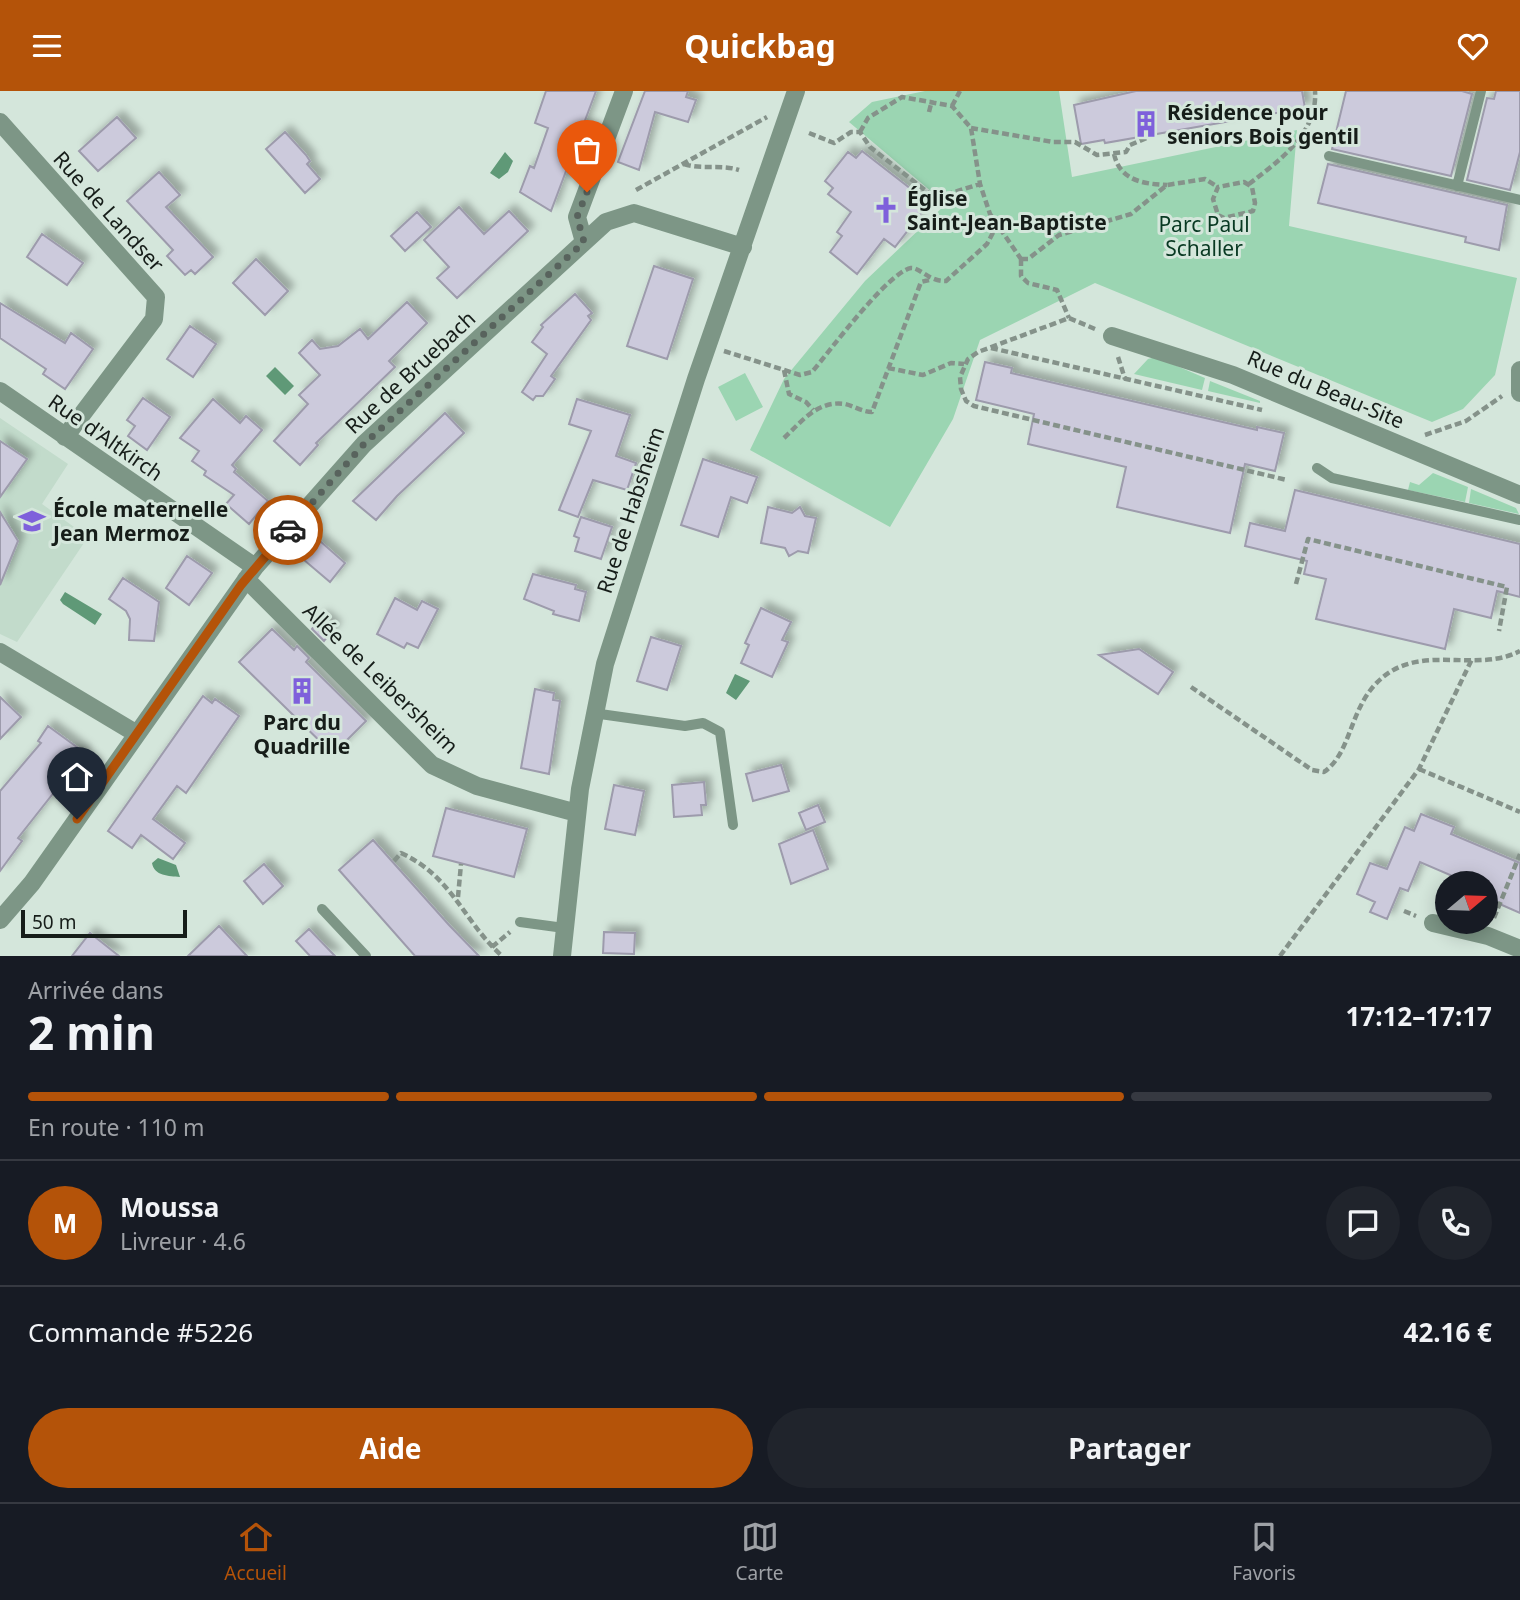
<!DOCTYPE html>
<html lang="fr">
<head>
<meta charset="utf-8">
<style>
  body { margin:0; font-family:"Noto Sans",sans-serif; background:#20242c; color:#f1f3f6; height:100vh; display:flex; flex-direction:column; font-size:26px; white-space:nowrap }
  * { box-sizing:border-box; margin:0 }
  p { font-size:23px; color:#9ea1a6 }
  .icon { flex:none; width:38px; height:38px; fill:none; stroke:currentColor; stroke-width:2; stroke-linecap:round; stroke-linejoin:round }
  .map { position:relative; height:865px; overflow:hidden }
  .panel { display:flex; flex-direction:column; background:#171b24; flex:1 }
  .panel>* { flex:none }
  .needle { width:46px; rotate:71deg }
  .tools { position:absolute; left:1435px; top:780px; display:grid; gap:14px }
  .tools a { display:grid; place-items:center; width:63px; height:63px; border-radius:50%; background:#171b24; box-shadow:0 4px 18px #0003; font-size:35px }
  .scale { position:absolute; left:21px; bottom:18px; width:166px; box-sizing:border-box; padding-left:7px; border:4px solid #161d19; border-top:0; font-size:19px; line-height:24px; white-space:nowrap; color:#161d19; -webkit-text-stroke:5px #d4e6db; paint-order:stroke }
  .pin { position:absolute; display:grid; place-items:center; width:60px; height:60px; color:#fff; margin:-72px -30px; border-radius:50% 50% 50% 0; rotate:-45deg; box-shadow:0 0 7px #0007 }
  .pin .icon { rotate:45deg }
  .courier { position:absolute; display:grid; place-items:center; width:70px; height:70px; margin:-35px; border:5px solid #b45309; border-radius:50%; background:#fff; color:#222; box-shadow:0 2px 9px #0007 }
  .overview em { font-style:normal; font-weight:700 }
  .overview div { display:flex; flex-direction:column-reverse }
  .overview { display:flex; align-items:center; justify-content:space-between; height:119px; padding:0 28px }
  h1 { font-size:46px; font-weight:700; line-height:52px }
  .bar { display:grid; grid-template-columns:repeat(4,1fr); gap:10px 7px; align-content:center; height:84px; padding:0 28px }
  .bar i { height:9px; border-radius:5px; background:#363941 }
  .bar .on { background:#b45309 }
  .bar p { grid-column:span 4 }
  .line { display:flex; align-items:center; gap:18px; padding:0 28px; border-top:2px solid #363941 }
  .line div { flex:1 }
  .round { display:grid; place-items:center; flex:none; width:74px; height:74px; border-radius:37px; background:#20242c }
  .button { display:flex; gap:14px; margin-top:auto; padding:14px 28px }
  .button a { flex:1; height:80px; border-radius:42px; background:#b45309; color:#fff; font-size:28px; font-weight:700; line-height:80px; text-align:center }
  .button a+a { background:#20242c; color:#f1f3f6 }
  header { display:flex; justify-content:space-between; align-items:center; height:91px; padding:0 28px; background:#b45309; color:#fff; font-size:32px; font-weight:700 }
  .tab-bar { display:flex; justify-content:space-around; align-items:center; height:98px; border-top:2px solid #363941; background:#171b24; font-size:19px; color:#9ea1a6 }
  .tab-bar a { display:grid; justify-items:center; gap:4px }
  .tab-bar .on { color:#b45309 }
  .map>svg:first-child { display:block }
  .built { fill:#c2dbcb }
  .green { fill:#9bd5b2 }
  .water { fill:#5f9977 }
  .building { fill:#cccadc; stroke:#9d9bac; stroke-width:2; filter:url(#shadow) }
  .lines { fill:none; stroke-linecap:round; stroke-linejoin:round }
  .path { stroke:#85928a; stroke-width:4.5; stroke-dasharray:7 3.5; stroke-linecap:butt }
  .service { stroke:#7d9686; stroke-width:10 }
  .minor { stroke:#7d9686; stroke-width:18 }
  .done { stroke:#58635d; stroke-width:7; stroke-dasharray:0 12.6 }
  .route { stroke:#b45309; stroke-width:9 }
  .labels { text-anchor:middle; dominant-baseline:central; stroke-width:6; stroke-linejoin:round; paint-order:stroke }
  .poi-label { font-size:21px; font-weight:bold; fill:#161d19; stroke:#d4e6db; text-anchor:start }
  .street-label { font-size:21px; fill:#161d19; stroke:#d4e6db }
  .park-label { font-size:21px; fill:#083922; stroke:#d4e6db }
</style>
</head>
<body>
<header><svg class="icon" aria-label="menu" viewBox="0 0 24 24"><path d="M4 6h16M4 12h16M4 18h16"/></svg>Quickbag<svg class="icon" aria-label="heart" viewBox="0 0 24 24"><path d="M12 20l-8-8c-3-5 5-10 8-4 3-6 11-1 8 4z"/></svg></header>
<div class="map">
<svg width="1520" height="865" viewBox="0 0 1520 865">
  <defs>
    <filter id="shadow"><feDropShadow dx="6" dy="-6" stdDeviation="3.5" flood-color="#0004"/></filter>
  </defs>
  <rect width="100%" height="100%" fill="#d4e6db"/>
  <!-- built -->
  <path class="built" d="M0,327L68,373L42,413L88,446L17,551L0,543Z"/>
  <!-- green -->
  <path class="green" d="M925,0H1059L1072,86L1297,39L1289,135L1517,187L1495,284L1463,318L1432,331L1095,192L980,249L953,328L890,436L750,359L784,288L865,190L946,113L849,31L872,11Z
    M1156,266L1205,287L1202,299L1134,283L1148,268Z
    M745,282L763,316L736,330L718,296Z
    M1210,290L1260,310V312L1208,300Z
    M1433,382L1468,396L1465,411L1408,399L1410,391L1419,394Z
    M1471,398L1516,417L1519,423L1469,412Z"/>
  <!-- water -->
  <path class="water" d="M505,61L513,70L508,81L499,88L490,82Z
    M275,276L294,295L285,304L266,285Z
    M65,501L102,523L95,534L63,513L60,509Z
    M735,583L750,590L736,609L726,602Z
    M158,767L176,774L180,786C169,785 154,785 152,772Z"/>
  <!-- building -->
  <path class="building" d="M546,0H596L551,120L520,101L530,75L534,77L548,37L535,32Z
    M645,0H688L686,6L696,9L688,31L655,21L639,79L618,71Z
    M1136,0H1302L1305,17L1105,52L1104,49L1081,53L1074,14Z
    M1346,0H1462L1472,3L1451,85L1332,58Z
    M1496,0H1520V61L1510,99L1467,89L1487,7L1494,8Z
    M117,26L136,47L98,80L79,60Z
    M285,41L306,64L310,70L307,73L320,88L305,102L266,58Z
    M862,60L929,112L895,156L884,148L857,183L830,161L842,145L837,141L851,121L828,103L833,97L825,90L848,61L856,67Z
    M1328,73L1507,114L1499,159L1465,151L1466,146L1318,112Z
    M159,81L180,104L166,116L213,166L195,183L191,179L185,184L167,165L173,159L127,110Z
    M459,116L484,143L509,120L528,140L457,207L437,187L449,176L424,149Z
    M417,121L431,136L405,160L391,145Z
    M42,143L83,172L67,194L27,166Z
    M256,168L288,200L265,224L233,192Z
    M654,175L693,188L667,268L627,255Z
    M575,203L592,222L588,225L591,229L551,285L555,288L543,305H536L533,309L522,301L547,263L532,251L543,236L541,234Z
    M407,211L427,232L389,270L395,276L316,352L318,354L300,374L274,350L308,313L299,304L320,284L299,262L312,249L320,258L338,255L360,238L368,248Z
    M0,212L65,252L71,242L93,258L65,298L43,283L46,278L0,247Z
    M190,235L216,253L193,286L167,268Z
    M985,271L1012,277L1011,282L1257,339V336L1284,342L1275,380L1245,373L1230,442L1117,416L1126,376L1028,353L1034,323L976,309Z
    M143,307L170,326L147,359L128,345L135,335L127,329Z
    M213,308L240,332L246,325L262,339L232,374L236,378L234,381L268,410L249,433L226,413L234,404L204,384L206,380L192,370L199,360L180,347Z
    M577,308L630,324L616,365L636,372L627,399L593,389L578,426L559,419L591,340L569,333Z
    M445,322L464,342L397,405L376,429L353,410Z
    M0,350L27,368L0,406Z
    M703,368L757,386L747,412L731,406L718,446L681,434Z
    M1295,399L1520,453V506L1497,500L1491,527L1454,518L1445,558L1316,528L1326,488L1304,483L1307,470L1245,455L1250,432L1285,440Z
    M768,416L792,422L800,416L805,425L816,427L808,462L798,460L789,465L785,457L761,452Z
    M0,421L18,450L0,494Z
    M581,426L612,436L601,468L575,460L579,447L574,445Z
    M320,450L345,472L330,491L304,469Z
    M187,465L212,482L189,514L166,497Z
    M533,483L576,494L575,498L586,501L579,530L553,523L554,520L524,508Z
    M123,487L159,511L154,550L129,549L130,528L126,520L109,508Z
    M395,507L417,519L422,510L438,518L418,557L407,552L404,557L377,543Z
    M761,517L791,531L782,549L788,551L772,586L741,572L749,554L745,552Z
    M322,525L335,536L324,550L312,538Z
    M272,538L294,559L297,555L309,567L306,571L366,630L333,663L239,571Z
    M651,546L681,555L667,599L637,590Z
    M1139,558L1173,581L1158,603L1099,564Z
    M535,598L554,602L553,609L560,610L549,683L521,677Z
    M203,605L212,612L215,608L239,625L186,702L177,695L153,728L185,752L173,768L141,744L132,757L108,740Z
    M0,606L21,626L0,648Z
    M48,635L85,662L18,747L22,750L0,780V700L41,652L38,650Z
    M781,674L789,700L753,710L746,683Z
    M704,691L706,714H701L702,724L674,726L672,694Z
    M614,694L644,700L635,744L605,738Z
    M818,714L825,731L806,739L799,722Z
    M446,717L527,738L514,786L433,765Z
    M1421,723L1454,736L1451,743L1520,772V822L1486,807V793H1471L1420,771L1408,800L1400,797L1387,828L1370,821L1375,811L1357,803L1370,772L1387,778L1405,736L1414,740Z
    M813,739L828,778L791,793L779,753Z
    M373,749L449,834L479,865H415L339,779Z
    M264,773L283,795L263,813L244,790Z
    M219,835L247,865H188Z
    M309,838L335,865H310L296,850Z
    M604,841L635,842L634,863L603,862Z
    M90,842L119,865H72Z"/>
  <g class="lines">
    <!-- path -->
    <path class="path" d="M952,15L960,0
      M929,21L932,9
      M971,37L1053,51H1075L1097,64L1126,61L1130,54L1151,45
      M860,41L868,27L902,6L952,15L971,37L980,93L990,123L1021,168
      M809,42L834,52L851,41H860L870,56L935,107L980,93
      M1114,63C1120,90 1144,93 1167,94
      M684,73C702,79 721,73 739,79
      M1244,91L1252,96L1255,112L1253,120L1224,127L1218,124L1213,108L1218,96Z
      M1249,93C1279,70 1318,42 1315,0
      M636,99L767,26
      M1021,168H1028L1059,144L1131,123L1167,94L1205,88L1218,96
      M1021,168V185L1028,192L1057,199L1069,227
      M1095,238L1069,227L978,261L968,268L960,286L961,298L966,310L974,315L1287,389
      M991,257L1262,319
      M724,260L800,284L812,281C829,261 888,181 911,177C919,176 930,191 946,190L987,153L997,134
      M1118,266L1125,288
      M888,277L923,284L951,272L964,273
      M784,279L789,303L806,311L813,319
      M1425,344L1466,330L1502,305
      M784,347C802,330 818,309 845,313C854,315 862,321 872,321L921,191L929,189
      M1296,493L1308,448L1507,496L1499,540
      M1191,596L1312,679L1324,681C1355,659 1348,608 1390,581C1429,556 1481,581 1520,560
      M1419,678L1520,721
      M394,770L401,762C453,786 463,830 502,865
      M458,806L461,773
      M1404,820L1416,825
      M1494,827L1520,763
      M492,856L510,841
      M1280,865L1419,678L1472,568"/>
    <!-- service -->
    <path class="service" d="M1329,65L1520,109
      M1457,95L1481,0
      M1317,377L1332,387L1520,429
      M593,622L685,635L703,632L720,641L733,734
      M322,818L366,865
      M520,831L564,837"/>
    <!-- minor -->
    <path class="minor" d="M0,31L156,206L154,228L65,346
      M584,151L577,126L624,0
      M1112,245L1233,284L1520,404
      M1520,279V302
      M0,300L255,476
      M246,488L432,674L477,695L577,722
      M0,561L137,643
      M0,829L32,792L255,476L364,353L606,131L634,122L743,156
      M1433,832L1488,845L1520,858
      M562,865L580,698L605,573L696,288L796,0"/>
  </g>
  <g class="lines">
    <!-- done -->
    <path class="done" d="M288,439L364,353L584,151L577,126L587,101"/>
    <!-- route -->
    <path class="route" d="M77,728L241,494L288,439"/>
  </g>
  <!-- icons -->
  <defs>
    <symbol id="building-bare" viewBox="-9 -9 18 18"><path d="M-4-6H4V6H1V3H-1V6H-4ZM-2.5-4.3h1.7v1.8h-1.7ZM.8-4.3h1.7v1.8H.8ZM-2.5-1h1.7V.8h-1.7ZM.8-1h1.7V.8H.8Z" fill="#7e60db" stroke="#d4e6db" stroke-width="2.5" paint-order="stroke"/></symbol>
    <symbol id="church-bare" viewBox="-9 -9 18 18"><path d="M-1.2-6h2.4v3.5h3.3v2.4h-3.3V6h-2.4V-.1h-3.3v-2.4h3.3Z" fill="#7e60db" stroke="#d4e6db" stroke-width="2.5" paint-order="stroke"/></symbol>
    <symbol id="school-bare" viewBox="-9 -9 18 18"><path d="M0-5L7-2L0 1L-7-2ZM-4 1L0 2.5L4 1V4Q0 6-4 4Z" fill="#7e60db" stroke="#d4e6db" stroke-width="2.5" paint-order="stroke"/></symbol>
  </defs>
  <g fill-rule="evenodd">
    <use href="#building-bare" x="1127" y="14" width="38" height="38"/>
    <use href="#church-bare" x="867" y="100" width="38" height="38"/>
    <use href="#school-bare" x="13" y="411" width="38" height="38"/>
    <use href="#building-bare" x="283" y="581" width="38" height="38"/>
  </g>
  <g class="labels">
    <!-- poi labels -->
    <g class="poi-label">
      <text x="1167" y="21">Résidence pour<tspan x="1167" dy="24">seniors Bois gentil</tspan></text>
      <text x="907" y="107">Église<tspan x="907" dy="24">Saint-Jean-Baptiste</tspan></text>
      <text x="53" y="418">École maternelle<tspan x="53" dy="24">Jean Mermoz</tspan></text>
      <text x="302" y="631" text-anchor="middle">Parc du<tspan x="302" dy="24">Quadrille</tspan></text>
    </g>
    <!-- street labels -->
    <g class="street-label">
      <text transform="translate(109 120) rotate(48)">Rue de Landser</text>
      <text transform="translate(410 281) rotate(-43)">Rue de Bruebach</text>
      <text transform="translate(1326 298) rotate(23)">Rue du Beau-Site</text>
      <text transform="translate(106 346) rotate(35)">Rue d'Altkirch</text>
      <text transform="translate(630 419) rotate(-72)">Rue de Habsheim</text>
      <text transform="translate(381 587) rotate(44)">Allée de Leibersheim</text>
    </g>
    <!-- park labels -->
    <g class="park-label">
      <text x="1204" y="133">Parc Paul<tspan x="1204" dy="24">Schaller</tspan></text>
    </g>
  </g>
</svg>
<div class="tools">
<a><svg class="needle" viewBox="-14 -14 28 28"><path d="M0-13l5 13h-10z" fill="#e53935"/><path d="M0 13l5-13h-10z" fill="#9ea1a6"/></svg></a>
</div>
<div class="scale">50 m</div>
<div class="pin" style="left:587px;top:101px;background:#ea580c"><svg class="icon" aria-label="bag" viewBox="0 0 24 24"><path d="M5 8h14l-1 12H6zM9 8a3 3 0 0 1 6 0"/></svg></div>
<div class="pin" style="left:77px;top:728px;background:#1f2937"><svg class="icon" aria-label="home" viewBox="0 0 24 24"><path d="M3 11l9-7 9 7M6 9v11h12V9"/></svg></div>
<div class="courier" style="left:288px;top:439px"><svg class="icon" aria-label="car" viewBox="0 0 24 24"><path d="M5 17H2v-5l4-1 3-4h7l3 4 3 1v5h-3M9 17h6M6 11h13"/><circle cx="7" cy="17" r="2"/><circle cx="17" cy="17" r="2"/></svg></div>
</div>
<section class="panel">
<div class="overview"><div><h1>2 min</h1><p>Arrivée dans</p></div><em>17:12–17:17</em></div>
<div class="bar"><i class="on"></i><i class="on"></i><i class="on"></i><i></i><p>En route · 110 m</p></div>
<div class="line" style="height:126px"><b class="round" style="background:#b45309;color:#fff">M</b><div><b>Moussa</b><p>Livreur · 4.6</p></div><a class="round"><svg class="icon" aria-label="chat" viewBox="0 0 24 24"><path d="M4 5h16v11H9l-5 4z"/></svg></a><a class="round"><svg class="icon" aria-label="phone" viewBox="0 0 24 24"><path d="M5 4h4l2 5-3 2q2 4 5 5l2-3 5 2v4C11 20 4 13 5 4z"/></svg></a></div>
<div class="line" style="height:91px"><div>Commande #5226</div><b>42.16 €</b></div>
<div class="button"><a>Aide</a><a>Partager</a></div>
</section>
<nav class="tab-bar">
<a class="on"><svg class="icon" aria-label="home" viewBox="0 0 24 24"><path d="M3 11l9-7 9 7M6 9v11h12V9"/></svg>Accueil</a>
<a><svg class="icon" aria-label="map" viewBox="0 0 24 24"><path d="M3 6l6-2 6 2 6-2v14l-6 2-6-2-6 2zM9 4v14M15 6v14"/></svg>Carte</a>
<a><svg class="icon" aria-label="saved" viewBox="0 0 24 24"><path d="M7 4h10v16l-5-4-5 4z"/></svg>Favoris</a>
</nav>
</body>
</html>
